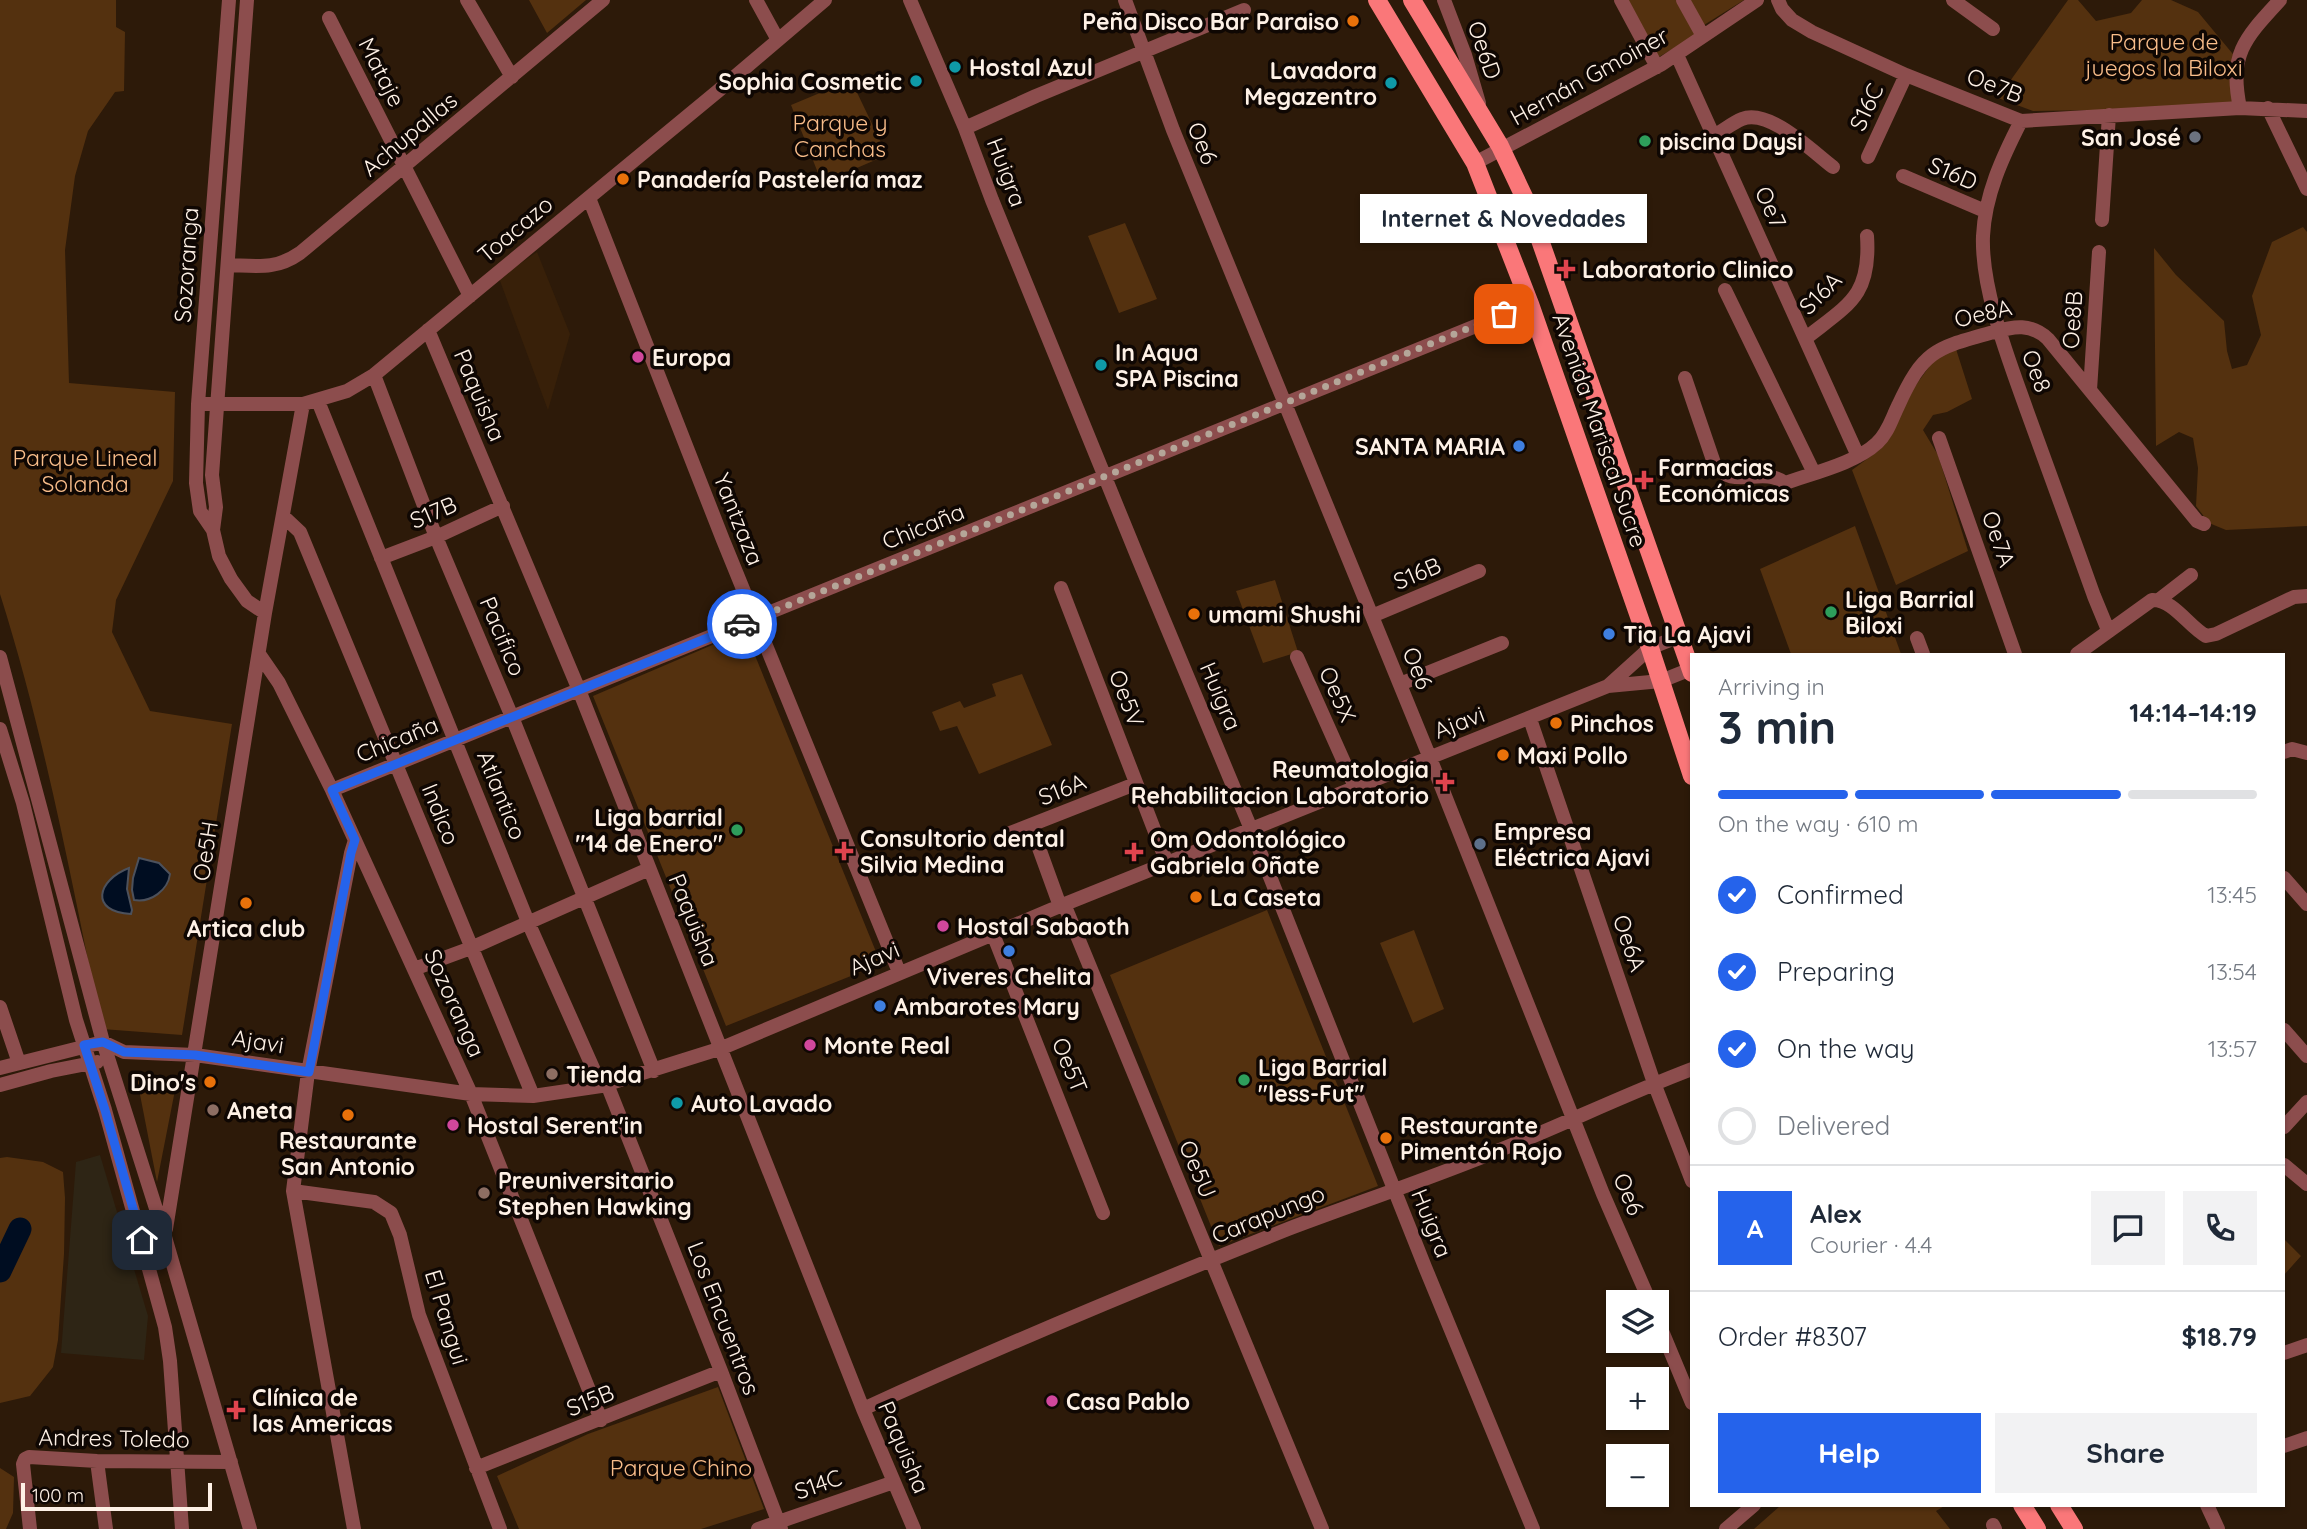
<!DOCTYPE html>
<html lang="en">
<head>
<meta charset="utf-8">
<style>
  body { margin:0; font-family:Quicksand,sans-serif; background:#f2f2f3; color:#1f2937; height:100vh; display:flex; flex-direction:column; font-size:26px; white-space:nowrap }
  * { box-sizing:border-box; margin:0 }
  p { font-size:23px; color:#747a83 }
  .icon { flex:none; width:38px; height:38px; fill:none; stroke:currentColor; stroke-width:2; stroke-linecap:round; stroke-linejoin:round }
  .map { position:relative; flex:1; overflow:hidden }
  .sheet { position:absolute; left:1690px; top:653px; width:595px; height:854px; display:flex; flex-direction:column; background:#fff; border-radius:0px; box-shadow:0 2px 5px #0004 }
  .sheet>* { flex:none }
  .fabs { position:absolute; left:1606px; top:1290px; display:grid; gap:14px }
  .fabs a { display:grid; place-items:center; width:63px; height:63px; border-radius:0px; background:#fff; box-shadow:0 2px 5px #0004; font-size:35px }
  .scale { position:absolute; left:21px; bottom:18px; width:191px; box-sizing:border-box; padding-left:7px; border:4px solid #fef1e6; border-top:0; font-size:19px; line-height:24px; white-space:nowrap; color:#fef1e6; -webkit-text-stroke:5px #0f0703; paint-order:stroke }
  .pin { position:absolute; display:grid; place-items:center; width:60px; height:60px; color:#fff; margin:-30px; border-radius:14px; box-shadow:0 4px 10px #0006 }
  .courier { position:absolute; display:grid; place-items:center; width:70px; height:70px; margin:-35px; border:5px solid #2563eb; border-radius:50%; background:#fff; color:#222; box-shadow:0 2px 9px #0007 }
  .bubble { position:absolute; height:49px; border-radius:0px; background:#fff; box-shadow:0 2px 5px #0004; font-size:23px; font-weight:700; line-height:49px; text-align:center }
  .head em { font-style:normal; font-weight:700 }
  .head div { display:flex; flex-direction:column-reverse }
  .head { display:flex; align-items:center; justify-content:space-between; height:119px; padding:0 28px }
  h1 { font-size:46px; font-weight:700; line-height:52px }
  .bar { display:grid; grid-template-columns:repeat(4,1fr); gap:10px 7px; align-content:center; height:84px; padding:0 28px }
  .bar i { height:9px; border-radius:5px; background:#e0e1e3 }
  .bar .selected { background:#2563eb }
  .bar p { grid-column:span 4 }
  .line { display:flex; align-items:center; gap:18px; padding:0 28px; border-top:2px solid #e0e1e3 }
  .line div { flex:1 }
  .round { display:grid; place-items:center; flex:none; width:74px; height:74px; border-radius:0px; background:#f2f2f3 }
  ol { padding:0 28px; list-style:none }
  li { display:flex; align-items:center; gap:21px; height:77px }
  li p { margin-inline-start:auto }
  li .icon { padding:7px; border-radius:50%; background:#2563eb; color:#fff; stroke-width:4 }
  li:last-child { color:#747a83 }
  li i { width:38px; height:38px; border:4px solid #e0e1e3; border-radius:50% }
  .action { display:flex; gap:14px; margin-top:auto; padding:14px 28px }
  .action a { flex:1; height:80px; border-radius:0px; background:#2563eb; color:#fff; font-size:28px; font-weight:700; line-height:80px; text-align:center }
  .action a+a { background:#f2f2f3; color:#1f2937 }
  .map>svg:first-child { display:block }
  .built { fill:#382009 }
  .medical { fill:#2e2515 }
  .green { fill:#54310f }
  .water { fill:#000d21; stroke:#4c515c; stroke-width:2 }
  .lines { fill:none; stroke-linecap:round; stroke-linejoin:round }
  .river { stroke:#000d21; stroke-width:23 }
  .minor { stroke:#8c4d4d; stroke-width:14 }
  .major { stroke:#fa7779; stroke-width:18 }
  .done { stroke:#b5a699; stroke-width:7; stroke-dasharray:0 12.6 }
  .route { stroke:#2563eb; stroke-width:9 }
  .food-dot { fill:#e8710a; stroke:#0f0703; stroke-width:2.5 }
  .culture-dot { fill:#0f9aa8; stroke:#0f0703; stroke-width:2.5 }
  .worship-dot { fill:#6b7280; stroke:#0f0703; stroke-width:2.5 }
  .leisure-dot { fill:#2e9e5b; stroke:#0f0703; stroke-width:2.5 }
  .health-dot { fill:#e0444e; stroke:#0f0703; stroke-width:2.5 }
  .hotel-dot { fill:#d1479c; stroke:#0f0703; stroke-width:2.5 }
  .shop-dot { fill:#3f7fe0; stroke:#0f0703; stroke-width:2.5 }
  .service-dot { fill:#5c6f8a; stroke:#0f0703; stroke-width:2.5 }
  .education-dot { fill:#8d6e63; stroke:#0f0703; stroke-width:2.5 }
  .labels { text-anchor:middle; dominant-baseline:central; stroke-width:7; stroke-linejoin:round; paint-order:stroke }
  .poi-label { font-size:23px; font-weight:bold; fill:#fef1e6; stroke:#0f0703; text-anchor:start }
  .park-label { font-size:23px; fill:#f9bd8a; stroke:#0f0703 }
  .street-label { font-size:23px; fill:#fef1e6; stroke:#0f0703 }
</style>
</head>
<body>
<div class="map">
<svg width="2307" height="1529" viewBox="0 0 2307 1529">
  <rect width="100%" height="100%" fill="#2d1a09"/>
  <!-- built -->
  <path class="built" d="M537,252L570,334L548,410L499,278Z"/>
  <!-- medical -->
  <path class="medical" d="M100,1155L148,1316L144,1360L61,1353L76,1162Z"/>
  <!-- green -->
  <path class="green" d="M0,0H116V27L125,32L124,91L115,92L88,131L75,176L65,250L69,383L175,392L173,481L116,600L112,632L150,711L232,724L182,1035L102,1029C72,883 45,736 0,594Z
    M529,0H586L547,33Z
    M1625,0H1678L1697,35L1657,58Z
    M1689,0H1744L1704,25Z
    M2068,0H2078L2096,21L2131,13L2142,0H2171L2198,12L2237,59L2240,108L2033,111L1998,98Z
    M851,80L887,155L822,183L791,105Z
    M1125,223L1157,299L1119,313L1088,236Z
    M2303,227L2307,232V526L2226,530L2209,523L2196,506L2198,468L2193,438L2179,432L2156,446L2154,248L2176,275L2224,321L2227,351L2232,369L2247,365L2261,335L2252,296L2272,242Z
    M1956,349L1972,399L1947,412L1933,415L1923,430L1938,455L1968,551L1896,585L1852,470L1878,451L1908,396L1934,360Z
    M1855,526L1901,654H1791L1760,569Z
    M1275,580L1298,652L1263,663L1236,591Z
    M745,631L881,964L726,1026L593,696Z
    M1022,674L1052,745L979,774L957,726L940,731L932,712L960,701L964,708L996,696L992,684Z
    M1267,910L1378,1186L1219,1246L1110,975Z
    M1414,930L1444,1009L1413,1023L1380,943Z
    M136,1074L177,1080L157,1182Z
    M7,1157L43,1162L63,1172L65,1198L64,1254L58,1340L53,1367L30,1396L0,1403V1158Z
    M2284,1239L2301,1256L2284,1275Z
    M718,1387L764,1509L701,1529H519L497,1476L588,1434Z
    M0,1468L14,1477L13,1513L6,1529H0Z
    M1781,1505H1946L1936,1511L1950,1529H1754Z"/>
  <!-- water -->
  <path class="water" d="M139,858L159,863L170,874C168,890 151,903 134,900L132,890L133,878Z
    M129,868L127,889L132,910L131,914C89,912 97,880 129,868Z"/>
  <g class="lines">
    <!-- river -->
    <path class="river" d="M0,1271L20,1229"/>
    <!-- minor -->
    <path class="minor" d="M229,0L198,404L196,483L200,511L213,530L219,556L231,579L247,601L265,613
      M467,0L512,77
      M756,0L778,40
      M910,0L965,128L992,200L1138,558L1251,829L1425,1267L1533,1529
      M1125,0L1173,130L1430,758L1603,1194L1650,1302
      M1444,0L1465,55L1479,103
      M1621,0L1657,67
      M1683,0L1703,36
      M1778,0L1782,9L1792,20L1812,32L1906,75L2021,121L2240,108L2307,111
      M1953,0L1993,29
      M329,18L470,296
      M1677,55L1858,456
      M2240,108C2229,54 2244,39 2280,0
      M2268,108L2307,189
      M2021,121C2002,158 1985,195 1983,236C1981,290 2009,360 2027,411C2049,472 2072,534 2094,596L2108,630
      M965,128L1036,96L1244,10
      M1713,136C1723,131 1732,123 1742,119C1769,108 1812,151 1833,167
      M1868,157L1906,75
      M1475,163L1662,64L1757,0
      M1903,176L1985,211
      M589,198L723,540L899,972
      M2102,220L2109,115
      M229,265C257,266 276,270 300,253L603,0
      M1725,290L1814,473
      M428,330L579,690L863,1409L914,1529
      M1806,338C1849,304 1871,296 1867,236
      M374,375L436,537L512,717L654,1071
      M1685,378L1714,463C1732,492 1761,465 1785,483C1813,473 1856,463 1877,443C1888,433 1892,418 1898,406C1924,349 1936,348 1994,332C2014,326 2031,323 2048,339L2197,521L2204,524
      M2090,390L2099,252
      M318,401L528,922L601,1086
      M198,404H303L347,391L374,375L718,91L825,0
      M1939,438L2015,654
      M283,516L300,532L533,1096
      M213,530L216,507L212,475L247,0
      M381,558L436,537L503,506
      M1061,588L1167,863
      M2160,599L2191,575
      M1372,616L1479,571
      M1917,638L1923,654
      M259,654L279,683L332,790L471,1094L601,1420
      M2077,654L2152,600C2173,599 2189,627 2206,636L2216,634L2294,597L2307,596
      M0,657L103,1042L165,1237L250,1529
      M1297,657L1356,789
      M1400,684L1502,643
      M1608,686L1650,648L1680,636
      M1530,719L1654,1083L1692,1181
      M0,729L23,803L76,1020L105,1110L165,1327L170,1361L182,1529
      M2284,752L2292,749L2307,753
      M332,790L1530,304
      M1031,826L1060,906
      M1005,835L1135,784
      M2284,878L2307,904
      M1064,904L1322,1529
      M993,934L1103,1213
      M414,969L471,948L649,869
      M0,1007L19,1063
      M2284,1030L2307,1056
      M0,1068L103,1042L124,1052L195,1055L471,1094L533,1096L601,1086L722,1048L1060,906L1608,686L1661,681L1691,669
      M607,1084L721,1371L781,1529
      M0,1085L51,1071L97,1062
      M2284,1127L2307,1102
      M2284,1165L2307,1184
      M293,1191L374,1202L391,1213L400,1235L419,1315L500,1529
      M166,1229L265,613L303,404
      M1657,1319L1692,1403
      M2284,1353L2307,1345
      M863,1409C1003,1345 1145,1286 1288,1229C1349,1206 1411,1185 1472,1161C1546,1133 1618,1097 1692,1069
      M2284,1446L2307,1438
      M97,1461L106,1529
      M476,1468L721,1371
      M2207,1505L2218,1529
      M1993,1525L1995,1529
      M30,1529L23,1464L25,1459L29,1457L97,1461L231,1462
      M354,1529L293,1191L308,1072L351,853L355,840
      M758,1529L894,1482
      M1726,1529L1754,1505"/>
    <!-- major -->
    <path class="major" d="M1377,0L1475,163L1530,304L1650,648L1692,776
      M1412,0L1500,146L1527,203L1692,673
      M2022,1505L2037,1529
      M2059,1505L2074,1529"/>
  </g>
  <g class="lines">
    <!-- done -->
    <path class="done" d="M742,624L1504,314"/>
    <!-- route -->
    <path class="route" d="M142,1240L105,1110L84,1045L103,1042L124,1052L195,1055L309,1072L351,853L355,840L332,790L742,624"/>
  </g>
  <!-- markers -->
  <g class="food-dot">
    <circle cx="1353" cy="21" r="7"/>
    <circle cx="623" cy="179" r="7"/>
    <circle cx="1194" cy="614" r="7"/>
    <circle cx="1556" cy="723" r="7"/>
    <circle cx="1503" cy="755" r="7"/>
    <circle cx="1196" cy="897" r="7"/>
    <circle cx="246" cy="903" r="7"/>
    <circle cx="210" cy="1082" r="7"/>
    <circle cx="348" cy="1115" r="7"/>
    <circle cx="1386" cy="1138" r="7"/>
  </g>
  <g class="culture-dot">
    <circle cx="955" cy="67" r="7"/>
    <circle cx="916" cy="81" r="7"/>
    <circle cx="1391" cy="83" r="7"/>
    <circle cx="1101" cy="365" r="7"/>
    <circle cx="677" cy="1103" r="7"/>
  </g>
  <circle class="worship-dot" cx="2195" cy="137" r="7"/>
  <g class="leisure-dot">
    <circle cx="1645" cy="141" r="7"/>
    <circle cx="1831" cy="612" r="7"/>
    <circle cx="737" cy="830" r="7"/>
    <circle cx="1244" cy="1080" r="7"/>
  </g>
  <g class="health-dot">
    <path d="M1562.5 258.5h7v7h7v7h-7v7h-7v-7h-7v-7h7z"/>
    <path d="M1640.5 469.5h7v7h7v7h-7v7h-7v-7h-7v-7h7z"/>
    <path d="M1441.5 771.5h7v7h7v7h-7v7h-7v-7h-7v-7h7z"/>
    <path d="M840.5 840.5h7v7h7v7h-7v7h-7v-7h-7v-7h7z"/>
    <path d="M1130.5 841.5h7v7h7v7h-7v7h-7v-7h-7v-7h7z"/>
    <path d="M232.5 1399.5h7v7h7v7h-7v7h-7v-7h-7v-7h7z"/>
  </g>
  <g class="hotel-dot">
    <circle cx="638" cy="357" r="7"/>
    <circle cx="943" cy="926" r="7"/>
    <circle cx="810" cy="1045" r="7"/>
    <circle cx="453" cy="1125" r="7"/>
    <circle cx="1052" cy="1401" r="7"/>
  </g>
  <g class="shop-dot">
    <circle cx="1519" cy="446" r="7"/>
    <circle cx="1609" cy="634" r="7"/>
    <circle cx="1009" cy="951" r="7"/>
    <circle cx="880" cy="1006" r="7"/>
  </g>
  <circle class="service-dot" cx="1480" cy="844" r="7"/>
  <g class="education-dot">
    <circle cx="552" cy="1074" r="7"/>
    <circle cx="213" cy="1110" r="7"/>
    <circle cx="484" cy="1193" r="7"/>
  </g>
  <g class="labels">
    <!-- poi labels -->
    <g class="poi-label">
      <text x="1339" y="21" text-anchor="end">Peña Disco Bar Paraiso</text>
      <text x="969" y="67">Hostal Azul</text>
      <text x="1377" y="70" text-anchor="end">Lavadora<tspan x="1377" dy="26">Megazentro</tspan></text>
      <text x="902" y="81" text-anchor="end">Sophia Cosmetic</text>
      <text x="2181" y="137" text-anchor="end">San José</text>
      <text x="1659" y="141">piscina Daysi</text>
      <text x="637" y="179">Panadería Pastelería maz</text>
      <text x="1582" y="269">Laboratorio Clinico</text>
      <text x="1115" y="352">In Aqua<tspan x="1115" dy="26">SPA Piscina</tspan></text>
      <text x="652" y="357">Europa</text>
      <text x="1505" y="446" text-anchor="end">SANTA MARIA</text>
      <text x="1658" y="467">Farmacias<tspan x="1658" dy="26">Económicas</tspan></text>
      <text x="1845" y="599">Liga Barrial<tspan x="1845" dy="26">Biloxi</tspan></text>
      <text x="1208" y="614">umami Shushi</text>
      <text x="1623" y="634">Tia La Ajavi</text>
      <text x="1570" y="723">Pinchos</text>
      <text x="1517" y="755">Maxi Pollo</text>
      <text x="1429" y="769" text-anchor="end">Reumatologia<tspan x="1429" dy="26">Rehabilitacion Laboratorio</tspan></text>
      <text x="723" y="817" text-anchor="end">Liga barrial<tspan x="723" dy="26">"14 de Enero"</tspan></text>
      <text x="1494" y="831">Empresa<tspan x="1494" dy="26">Eléctrica Ajavi</tspan></text>
      <text x="860" y="838">Consultorio dental<tspan x="860" dy="26">Silvia Medina</tspan></text>
      <text x="1150" y="839">Om Odontológico<tspan x="1150" dy="26">Gabriela Oñate</tspan></text>
      <text x="1210" y="897">La Caseta</text>
      <text x="957" y="926">Hostal Sabaoth</text>
      <text x="246" y="928" text-anchor="middle">Artica club</text>
      <text x="1009" y="976" text-anchor="middle">Viveres Chelita</text>
      <text x="894" y="1006">Ambarotes Mary</text>
      <text x="824" y="1045">Monte Real</text>
      <text x="1258" y="1067">Liga Barrial<tspan x="1258" dy="26">"Iess-Fut"</tspan></text>
      <text x="566" y="1074">Tienda</text>
      <text x="196" y="1082" text-anchor="end">Dino's</text>
      <text x="691" y="1103">Auto Lavado</text>
      <text x="227" y="1110">Aneta</text>
      <text x="467" y="1125">Hostal Serent'in</text>
      <text x="1400" y="1125">Restaurante<tspan x="1400" dy="26">Pimentón Rojo</tspan></text>
      <text x="348" y="1140" text-anchor="middle">Restaurante<tspan x="348" dy="26">San Antonio</tspan></text>
      <text x="498" y="1180">Preuniversitario<tspan x="498" dy="26">Stephen Hawking</tspan></text>
      <text x="252" y="1397">Clínica de<tspan x="252" dy="26">las Americas</tspan></text>
      <text x="1066" y="1401">Casa Pablo</text>
    </g>
    <!-- park labels -->
    <g class="park-label">
      <text x="2164" y="41">Parque de<tspan x="2164" dy="26">juegos la Biloxi</tspan></text>
      <text x="840" y="122">Parque y<tspan x="840" dy="26">Canchas</tspan></text>
      <text x="85" y="457">Parque Lineal<tspan x="85" dy="26">Solanda</tspan></text>
      <text x="681" y="1467">Parque Chino</text>
    </g>
    <!-- street labels -->
    <g class="street-label">
      <text transform="translate(1485 50) rotate(71)">Oe6D</text>
      <text transform="translate(382 72) rotate(63)">Mataje</text>
      <text transform="translate(1589 76) rotate(-29)">Hernán Gmoiner</text>
      <text transform="translate(1995 85) rotate(21)">Oe7B</text>
      <text transform="translate(1866 107) rotate(-65)">S16C</text>
      <text transform="translate(409 134) rotate(-40)">Achupallas</text>
      <text transform="translate(1203 143) rotate(68)">Oe6</text>
      <text transform="translate(1007 172) rotate(69)">Huigra</text>
      <text transform="translate(1953 173) rotate(23)">S16D</text>
      <text transform="translate(1771 207) rotate(65)">Oe7</text>
      <text transform="translate(515 229) rotate(-40)">Toacazo</text>
      <text transform="translate(186 265) rotate(-86)">Sozoranga</text>
      <text transform="translate(1820 293) rotate(-45)">S16A</text>
      <text transform="translate(1983 313) rotate(-13)">Oe8A</text>
      <text transform="translate(2072 320) rotate(-86)">Oe8B</text>
      <text transform="translate(2037 371) rotate(70)">Oe8</text>
      <text transform="translate(480 395) rotate(67)">Paquisha</text>
      <text transform="translate(1600 430) rotate(71)">Avenida Mariscal Sucre</text>
      <text transform="translate(433 512) rotate(-23)">S17B</text>
      <text transform="translate(739 519) rotate(68)">Yantzaza</text>
      <text transform="translate(923 526) rotate(-22)">Chicaña</text>
      <text transform="translate(1999 539) rotate(71)">Oe7A</text>
      <text transform="translate(1417 573) rotate(-23)">S16B</text>
      <text transform="translate(503 636) rotate(67)">Pacifico</text>
      <text transform="translate(1418 668) rotate(68)">Oe6</text>
      <text transform="translate(1338 694) rotate(66)">Oe5X</text>
      <text transform="translate(1221 696) rotate(67)">Huigra</text>
      <text transform="translate(1127 698) rotate(69)">Oe5V</text>
      <text transform="translate(1459 722) rotate(-21)">Ajavi</text>
      <text transform="translate(397 739) rotate(-22)">Chicaña</text>
      <text transform="translate(1062 789) rotate(-22)">S16A</text>
      <text transform="translate(502 795) rotate(68)">Atlantico</text>
      <text transform="translate(441 814) rotate(68)">Indico</text>
      <text transform="translate(205 851) rotate(-81)">Oe5H</text>
      <text transform="translate(694 920) rotate(68)">Paquisha</text>
      <text transform="translate(1630 943) rotate(71)">Oe6A</text>
      <text transform="translate(874 958) rotate(-23)">Ajavi</text>
      <text transform="translate(455 1003) rotate(66)">Sozoranga</text>
      <text transform="translate(258 1041) rotate(9)">Ajavi</text>
      <text transform="translate(1070 1065) rotate(68)">Oe5T</text>
      <text transform="translate(1198 1169) rotate(67)">Oe5U</text>
      <text transform="translate(1629 1194) rotate(67)">Oe6</text>
      <text transform="translate(1268 1214) rotate(-22)">Carapungo</text>
      <text transform="translate(1432 1223) rotate(68)">Huigra</text>
      <text transform="translate(447 1317) rotate(73)">El Pangui</text>
      <text transform="translate(724 1318) rotate(69)">Los Encuentros</text>
      <text transform="translate(590 1400) rotate(-22)">S15B</text>
      <text transform="translate(114 1438) rotate(1)">Andres Toledo</text>
      <text transform="translate(904 1447) rotate(67)">Paquisha</text>
      <text transform="translate(818 1484) rotate(-19)">S14C</text>
    </g>
  </g>
</svg>
<div class="fabs">
<a><svg class="icon" aria-label="layers" viewBox="0 0 24 24"><path d="M12 4l9 5-9 5-9-5zM3 14l9 5 9-5"/></svg></a>
<a>+</a>
<a>−</a>
</div>
<div class="scale">100 m</div>
<div class="pin" style="left:1504px;top:314px;background:#ea580c"><svg class="icon" aria-label="bag" viewBox="0 0 24 24"><path d="M5 8h14l-1 12H6zM9 8a3 3 0 0 1 6 0"/></svg></div>
<div class="pin" style="left:142px;top:1240px;background:#1f2937"><svg class="icon" aria-label="home" viewBox="0 0 24 24"><path d="M3 11l9-7 9 7M6 9v11h12V9"/></svg></div>
<div class="courier" style="left:742px;top:624px"><svg class="icon" aria-label="car" viewBox="0 0 24 24"><path d="M5 17H2v-5l4-1 3-4h7l3 4 3 1v5h-3M9 17h6M6 11h13"/><circle cx="7" cy="17" r="2"/><circle cx="17" cy="17" r="2"/></svg></div>
<div class="bubble" style="left:1360px;top:194px;width:287px">Internet &amp; Novedades</div>
<section class="sheet">
<div class="head"><div><h1>3 min</h1><p>Arriving in</p></div><em>14:14–14:19</em></div>
<div class="bar"><i class="selected"></i><i class="selected"></i><i class="selected"></i><i></i><p>On the way · 610 m</p></div>
<ol>
<li><svg class="icon" aria-label="check" viewBox="0 0 24 24"><path d="M5 12l5 5 9-10"/></svg>Confirmed<p>13:45</p></li>
<li><svg class="icon" aria-label="check" viewBox="0 0 24 24"><path d="M5 12l5 5 9-10"/></svg>Preparing<p>13:54</p></li>
<li><svg class="icon" aria-label="check" viewBox="0 0 24 24"><path d="M5 12l5 5 9-10"/></svg>On the way<p>13:57</p></li>
<li><i></i>Delivered</li>
</ol>
<div class="line" style="height:126px"><b class="round" style="background:#2563eb;color:#fff">A</b><div><b>Alex</b><p>Courier · 4.4</p></div><a class="round"><svg class="icon" aria-label="chat" viewBox="0 0 24 24"><path d="M4 5h16v11H9l-5 4z"/></svg></a><a class="round"><svg class="icon" aria-label="phone" viewBox="0 0 24 24"><path d="M5 4h4l2 5-3 2q2 4 5 5l2-3 5 2v4C11 20 4 13 5 4z"/></svg></a></div>
<div class="line" style="height:91px"><div>Order #8307</div><b>$18.79</b></div>
<div class="action"><a>Help</a><a>Share</a></div>
</section>
</div>
</body>
</html>
